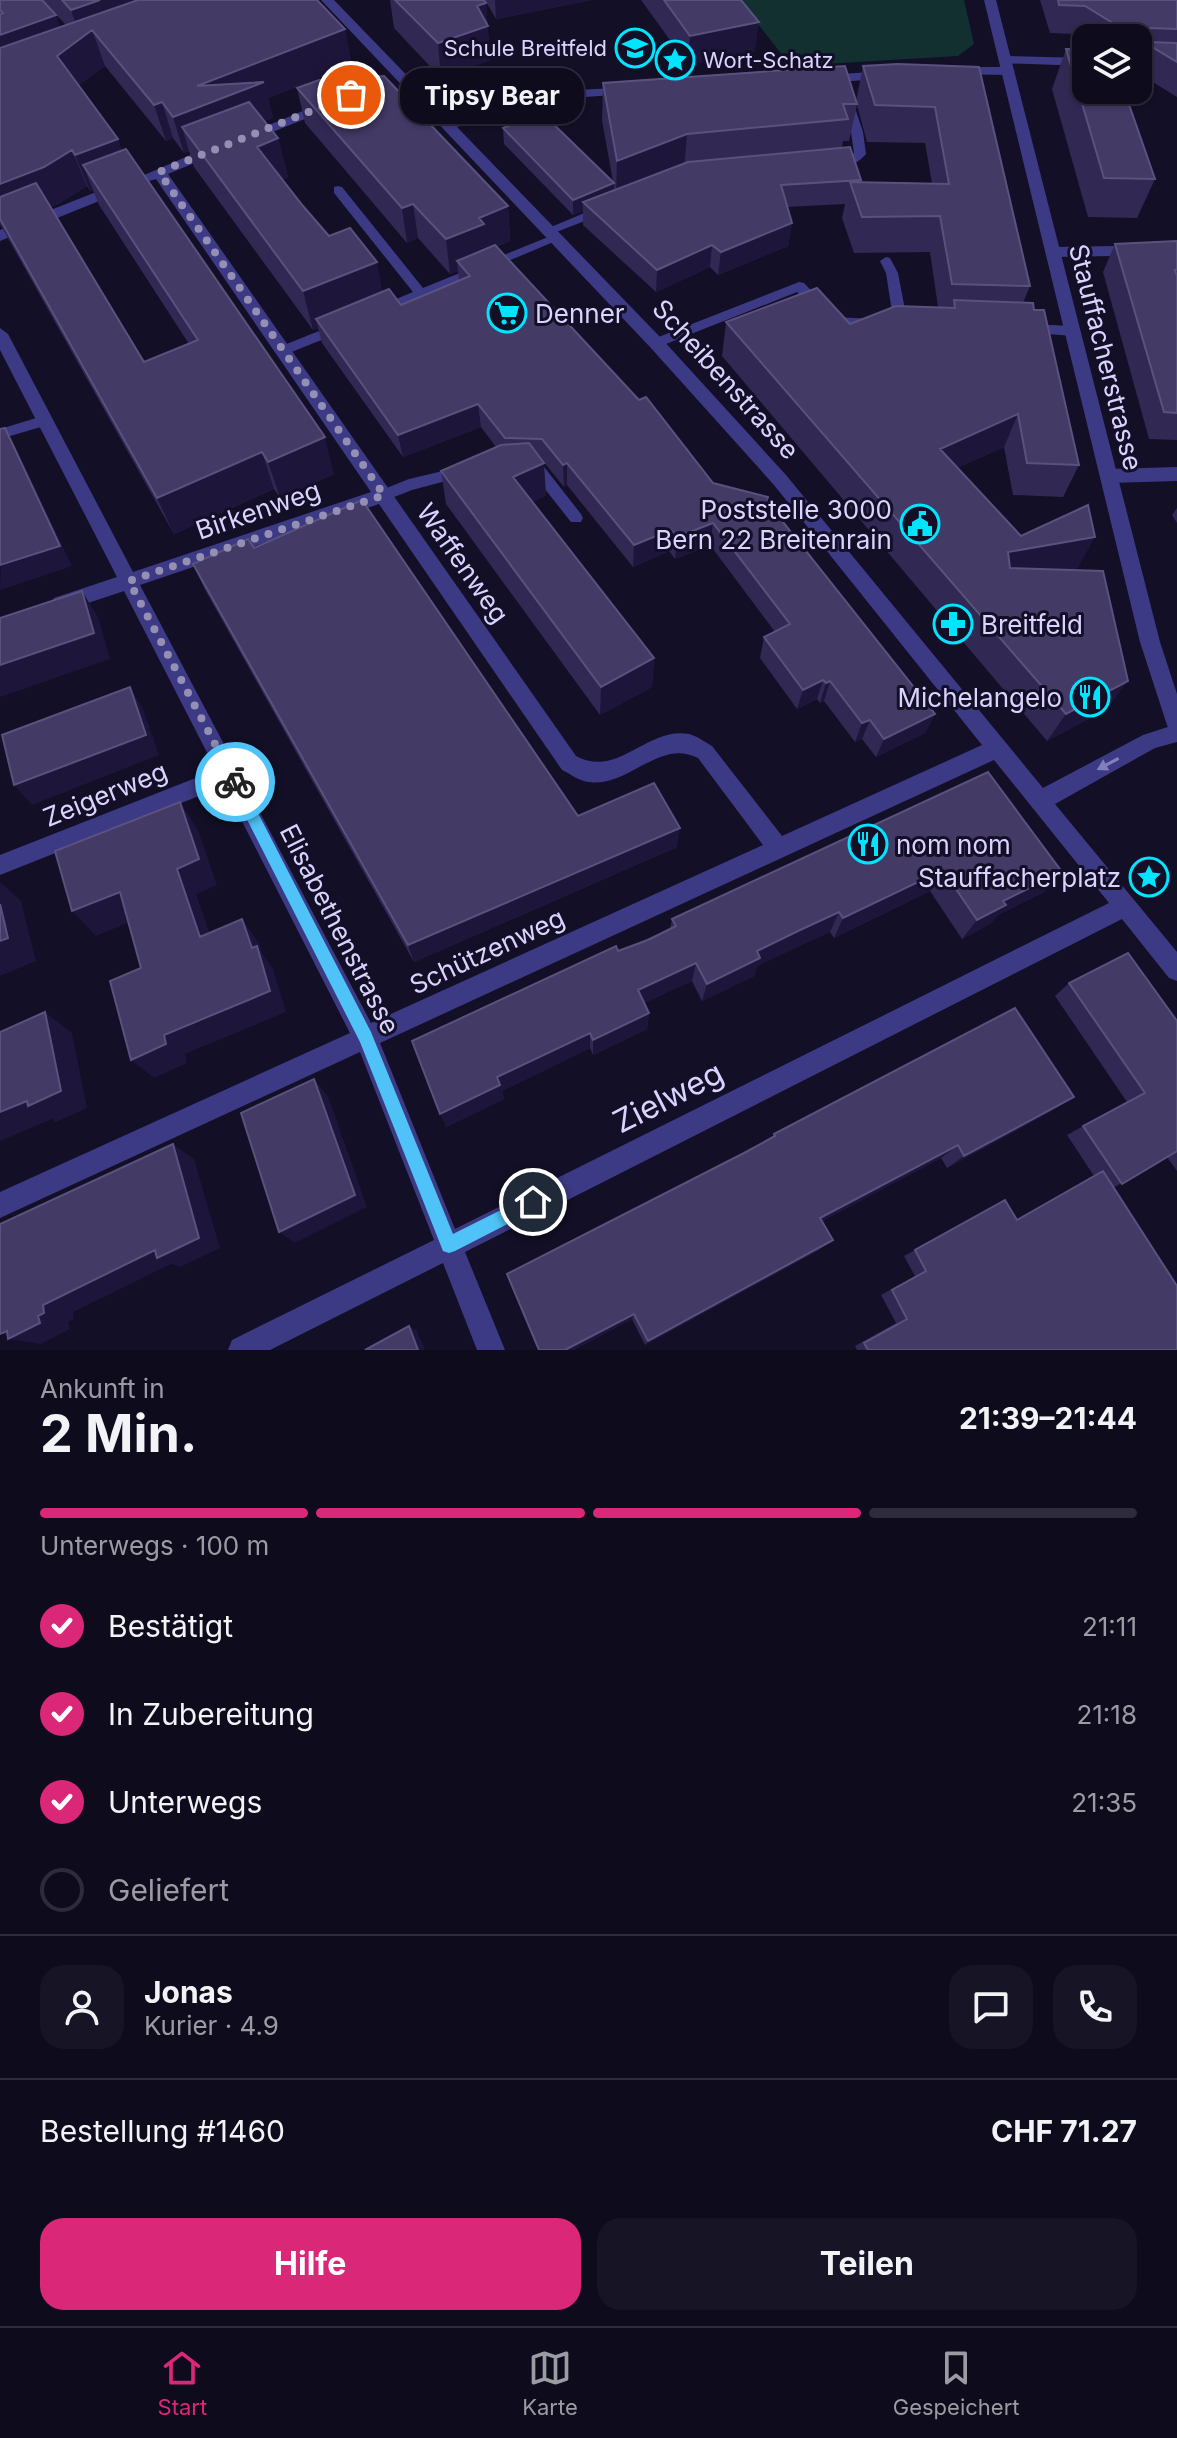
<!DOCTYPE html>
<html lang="de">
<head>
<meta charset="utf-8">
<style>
  body { margin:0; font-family:Inter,sans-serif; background:#171425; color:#f1f3f6; height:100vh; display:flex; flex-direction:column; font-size:30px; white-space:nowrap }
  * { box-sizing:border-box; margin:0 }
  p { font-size:26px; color:#9b9ba3 }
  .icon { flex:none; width:44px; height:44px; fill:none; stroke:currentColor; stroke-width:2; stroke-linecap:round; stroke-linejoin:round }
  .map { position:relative; height:1350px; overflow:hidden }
  .drawer { display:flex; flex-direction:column; background:#0e0b1c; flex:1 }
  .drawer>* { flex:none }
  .buttons { position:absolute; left:1072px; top:24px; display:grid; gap:16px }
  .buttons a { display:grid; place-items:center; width:80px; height:80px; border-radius:16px; background:#0e0b1c; box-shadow:0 2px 6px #0004,0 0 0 2px #2e2b3b; font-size:40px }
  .pin { position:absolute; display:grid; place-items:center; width:68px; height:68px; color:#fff; margin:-34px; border:4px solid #fff; border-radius:50%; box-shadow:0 2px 8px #0007 }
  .courier { position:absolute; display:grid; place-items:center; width:80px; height:80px; margin:-40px; border:6px solid #4fc3f7; border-radius:50%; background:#fff; color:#222; box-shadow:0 2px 10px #0007 }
  .bubble { position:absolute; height:56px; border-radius:24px; background:#0e0b1c; box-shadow:0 2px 6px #0004,0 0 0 2px #2e2b3b; font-size:26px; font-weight:700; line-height:56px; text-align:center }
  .overview em { font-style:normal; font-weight:700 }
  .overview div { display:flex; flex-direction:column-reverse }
  .overview { display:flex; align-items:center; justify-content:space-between; height:136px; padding:0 40px }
  h1 { font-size:52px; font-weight:700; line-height:60px }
  .bar { display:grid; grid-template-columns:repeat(4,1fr); gap:12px 8px; align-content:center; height:96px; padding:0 40px }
  .bar i { height:10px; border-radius:6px; background:#2e2b3b }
  .bar .selected { background:#db2777 }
  .bar p { grid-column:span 4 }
  .line { display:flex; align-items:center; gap:20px; padding:0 40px; border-top:2px solid #2e2b3b }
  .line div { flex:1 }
  .round { display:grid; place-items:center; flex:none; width:84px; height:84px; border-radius:24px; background:#171425 }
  ol { padding:0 40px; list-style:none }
  li { display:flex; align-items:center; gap:24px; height:88px }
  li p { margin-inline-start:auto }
  li .icon { padding:8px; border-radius:50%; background:#db2777; color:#fff; stroke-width:4 }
  li:last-child { color:#9b9ba3 }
  li i { width:44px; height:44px; border:4px solid #2e2b3b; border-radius:50% }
  .button { display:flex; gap:16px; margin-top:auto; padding:16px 40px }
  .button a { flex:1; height:92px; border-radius:24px; background:#db2777; color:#fff; font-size:32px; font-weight:700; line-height:92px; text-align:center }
  .button a+a { background:#171425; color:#f1f3f6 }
  .tab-bar { display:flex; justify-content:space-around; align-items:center; height:112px; border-top:2px solid #2e2b3b; background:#0e0b1c; font-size:22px; color:#9b9ba3 }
  .tab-bar a { display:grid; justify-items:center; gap:4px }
  .tab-bar .selected { color:#db2777 }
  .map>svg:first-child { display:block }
  .green { fill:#12302f }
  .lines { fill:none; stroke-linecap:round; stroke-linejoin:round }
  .service { fill:#3d3a85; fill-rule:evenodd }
  .minor { fill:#3d3a85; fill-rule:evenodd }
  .tertiary { fill:#3d3a85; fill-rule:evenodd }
  .wall { fill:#312854; fill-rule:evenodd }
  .shaded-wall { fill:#1d163a }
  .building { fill:#433a66; stroke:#5a527e; stroke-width:2 }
  .oneway { fill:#837fbc }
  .route { fill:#4fc3f7 }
  .done { stroke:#948fb3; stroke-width:8; stroke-dasharray:0 14.4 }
  .labels { text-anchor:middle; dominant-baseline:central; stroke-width:6; stroke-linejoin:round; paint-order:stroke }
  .far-poi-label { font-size:22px; fill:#d9d4ff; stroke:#130f26; text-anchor:end }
  .poi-label { font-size:26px; fill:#d9d4ff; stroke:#130f26; text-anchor:start }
  .street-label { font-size:26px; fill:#d9d4ff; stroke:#130f26 }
  .near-street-label { font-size:32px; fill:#d9d4ff; stroke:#130f26 }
</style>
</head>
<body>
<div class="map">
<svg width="1177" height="1350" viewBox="0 0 1177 1350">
  <rect width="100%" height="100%" fill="#130f26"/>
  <!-- green -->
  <path class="green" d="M739,0H964L974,44L958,56L791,66Z"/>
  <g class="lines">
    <!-- service -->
    <path class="service" d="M847,99L853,102L863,132L866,154C856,165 844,171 829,169V163L844,161L854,153L851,132L841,102Z
      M338,186L342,187L423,288L553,235H561L563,238L382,314L377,313V307L413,292L334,193V187Z
      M601,206L607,210L605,213L554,233H546L544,230Z
      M886,257L890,258L898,273L908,325L901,330L894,325L886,273L880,261Z
      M799,282L804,283L836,317L873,319L880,324L873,329L827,324L797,292L661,346L656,348L649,343L651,340Z
      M339,323L346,328L344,331L284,355L277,350L279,347Z
      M1028,324L1073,326L1080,331L1073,336L1023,332L1021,329Z
      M46,415L53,420L51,424L0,439V429Z
      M536,462L541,463L581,514L583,518L581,522H571L533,474L526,473L524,469L526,465Z
      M460,467L467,472L465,476L412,490L384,501L377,495L379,491L409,479Z"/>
    <!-- minor -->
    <path class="minor" d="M321,0H334L450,120L540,92L633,87L635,90L628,94L541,100L457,127L662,339L786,475L1043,788L1143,735L1177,724V742L1155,748L1055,804L1177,952V981L1169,978L1122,919L465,1252L505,1350H477L443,1263L270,1350H228L232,1340L434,1240L360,1052L0,1218V1192L350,1033L224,786L0,875V855L216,770L124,591L61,612L54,610L51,604L54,598L117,577L0,350V328L8,334L133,572L371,492L156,179L149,181L142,176L211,146H221V152L168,174L576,756C618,779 647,726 689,734C697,736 705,742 712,746L782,836L982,745L774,485L650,347ZM379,504L562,770C569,773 576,779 584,781C626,792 658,737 698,758L763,845L371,1023L140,585ZM994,760L1109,903L455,1229L380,1043Z
      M1005,56L1086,58V66L1000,63V57Z
      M956,67H1008L1015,71L1008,75L951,74L949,71Z
      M888,71L893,72V78L824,83L817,79L824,75Z
      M327,101L334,105L332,108L250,141L245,142L238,138Z
      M119,183L124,185V191L0,241V230Z
      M1177,245V255L1053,257L1045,252L1053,247Z
      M1177,467V481L1109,483L1100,476L1109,469Z"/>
    <!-- tertiary -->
    <path class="tertiary" d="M984,0H996L1160,642L1177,694V734L1170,731L1167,725L1140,642Z"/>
  </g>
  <!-- wall -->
  <path class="wall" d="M0,0L60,27L66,25L42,0H317L352,65L268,98L273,118L265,121L278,138L288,177L282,180L303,206L329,236L382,292L401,305L459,280L458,271L450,274L418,238L407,243L305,123L297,88L508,206L510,241L496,247L713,483L768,503L935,714L925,733L876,757L862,739L855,742L824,701L820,703L817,699L797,709L760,658L764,637L775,632L710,545L675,559L669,551L633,567L567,485L564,487L543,461L546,495L532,502L654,658L652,687L600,715L446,504L441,471L496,447L481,427L403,457L322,343L318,328L313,330L194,167L189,151L184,153L173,138L166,141L105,66L79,85L118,139L122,151L334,474L280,498L274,489L174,534L0,224ZM87,186L90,191L93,190L99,205L189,344L144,362L50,207L60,203Z
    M390,0H484L486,3L490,60L441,78L394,28Z
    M485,0H592L496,19Z
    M641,0H741L755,51L688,65Z
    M1040,0H1177V97L1138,73V38H1086V40L1075,34L1050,33Z
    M1066,49L1155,179L1137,218L1088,217L1052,89Z
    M863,66L979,67L1030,286L1023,303L1079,465L1063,497L1013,495L1004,447L957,468L1021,536L1078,568L1066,570L1107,709L1047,741L722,356L726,322L850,324L938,307L930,252L854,253L842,218L845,204L787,207L792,223L788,246L718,275L710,267L656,292L583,225V211L573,215L504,144L503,128L613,182L602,120L603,83L856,101ZM857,105L867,142L925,143L932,183L861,182V180L842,148L843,141H849Z
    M1177,241V440L1149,439L1103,272L1115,244Z
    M1177,508V523L1172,515Z
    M254,548L578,816L677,847L414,962L204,588L193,564Z
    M988,772L1062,872L1044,892L998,915L990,924L962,939L930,891L834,938L830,932L790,950L757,966L754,976L702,1001L692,981L644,1003L649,1013L647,1029L593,1055L590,1048L502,1091L504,1099L446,1127L618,951L670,929L672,919Z
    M1069,983L1177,1021V1171L1167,1157L1113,1188L1177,1350H857L855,1346L896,1323L881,1295L915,1276L904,1256L1005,1200L1017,1219L1094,1176L1067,1135L1127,1102L1055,996Z
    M1052,1111L947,1168L941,1158L822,1221L821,1249L645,1345L632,1319L573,1350H539L771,1139L774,1134Z"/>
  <!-- shaded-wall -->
  <path class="shaded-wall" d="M100,0H212L92,30L105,66L71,91L0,76V35L56,15L68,47L81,38L71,10Z
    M495,0H592L496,19Z
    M486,3L490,60L441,78L438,43L477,6Z
    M759,22L755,51L688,65L690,36Z
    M345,29L352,65L268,98L273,118L197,148L182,127L189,151L184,153L173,117L197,86Z
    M1130,29L1127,38H1123L1126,31Z
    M162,102L173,138L166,141L154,105Z
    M687,134L684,171L616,198L617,161Z
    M278,138L288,177L267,186L257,147Z
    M118,139L131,175L83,165L93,190L90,191L75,155Z
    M72,150L87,186L60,203L4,225L0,219V184Z
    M614,183V199L583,202V211L573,215V200Z
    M413,204L418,238L407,243L402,208Z
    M508,206L510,241L457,261L458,271L450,274L446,239L479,218Z
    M792,223L788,246L718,275L721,252Z
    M712,245L710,267L656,292L657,270Z
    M377,262L384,301L316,319L318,328L313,330L303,291Z
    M478,404L481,427L403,457L398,435Z
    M1018,414L1004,447L928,481L940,449Z
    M5,428L17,450L72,566L0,590Z
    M325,437L334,474L280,498L268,462Z
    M262,452L274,489L174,534L157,498Z
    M544,463L546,495L516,510L513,477Z
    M567,463V485L564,487L563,465Z
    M713,523L710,545L675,559L677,537Z
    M671,530L669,551L633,567L634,545Z
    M1095,537L1078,568L994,583L1008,552Z
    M82,591L98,617L110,659L0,697V665Z
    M654,658L652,687L600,715L601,687Z
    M823,680L817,699L797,709L803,690Z
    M830,681L824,701L820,703L826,683Z
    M1128,681L1107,709L1047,741L1066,714Z
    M130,687L143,709L159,755L32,805L14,785Z
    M935,714L925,733L876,757L884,739Z
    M870,720L862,739L855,742L862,723Z
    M180,802L198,830L217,885L196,894L219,960L200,937L177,869Z
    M680,828L677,847L414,962L408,945Z
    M943,870L930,891L834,938L843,918Z
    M1062,872L1044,892L998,915L990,924L962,939L977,920L1003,901Z
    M0,882L21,901L36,961L0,976Z
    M120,892L142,917L96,936L72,911Z
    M839,912L830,932L757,966L754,976L702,1001L707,984L757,951Z
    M242,919L259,943L262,953L273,969L286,1012L185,1054L187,1063L154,1078L131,1060L164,1035L252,948Z
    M696,963L692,981L636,1007L638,990Z
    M45,1012L72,1033L87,1108L56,1122L52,1119L0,1141V1112Z
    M649,1013L647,1029L593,1055V1040Z
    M590,1033V1048L502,1091L504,1099L446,1127L440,1114L497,1077Z
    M314,1079L328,1096L367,1207L295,1243L279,1232Z
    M1074,1097L1052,1111L947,1168L964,1156Z
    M173,1144L194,1159L220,1248L180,1267L171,1264L73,1312L74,1319L68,1322L70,1329L41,1344L8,1339L14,1336L0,1334L38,1316L43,1305Z
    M958,1145L941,1158L810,1227L820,1218Z
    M833,1240L821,1249L645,1345L648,1341Z
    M634,1314L632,1319L573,1350H565Z
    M409,1326L417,1331L425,1350H418Z"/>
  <!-- building -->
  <path class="building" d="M0,0H42L56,15L0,35V14L3,13L0,10Z
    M62,0H100L71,10Z
    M138,0H317L345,29L197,86L264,82L173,117L162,102L154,105L92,30L57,56L118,139L75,155L72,150L44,167L0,184V48Z
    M395,0H484L486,3L477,6L488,26L438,43Z
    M664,0H741L759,22L690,36Z
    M1058,0H1177V29L1149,28L1146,39L1149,42L1177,43V62L1134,36L1130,29L1126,31L1085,6L1059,5Z
    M1066,49L1086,50V90H1124L1155,179L1104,178Z
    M898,64L979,67L1030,286L952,284L940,216L862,217L850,182L949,184L935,107L875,105L863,66Z
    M845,66L857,104H843L848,119L687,134L617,161L603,83Z
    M384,76L508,206L479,218L484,224L446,239L413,204L402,208L297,88L319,80Z
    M249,102L278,138L257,147L303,206L329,236L350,228L377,262L303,291L182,127Z
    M542,113L614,183L573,200L503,128Z
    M850,147L861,180L781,185L792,223L721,252L712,245L657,270L583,202L688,162Z
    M126,149L325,437L268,462L262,452L157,498L0,219V197L36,183L144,362L198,340L83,165Z
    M1177,241V270H1175L1177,276V413L1164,412L1115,244Z
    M495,245L639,400L646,397L713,483L768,497V503L935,714L884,739L870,720L862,723L830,681L826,683L823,680L803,690L764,637L790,624L713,523L677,537L671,530L634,545L567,463L563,465L542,439L505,438L478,404L398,435L316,319L389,289L401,305L470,276L457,261Z
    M817,288L850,324L896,306L955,308L954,300L1033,303L1034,310H1044L1079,465L1027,463L1018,414L940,449L1021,536L1088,505L1095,537L1008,552L1010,568L1103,571L1128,681L1066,714L726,322Z
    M5,428L60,546L0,565V429Z
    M529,443L544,463L513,477L654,658L601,687L441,471L501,445Z
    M362,500L578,816L654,783L680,828L408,945L193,564L248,539L254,548Z
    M82,591L94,633L0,665V618Z
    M130,687L146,735L14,785L2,735Z
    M988,772L1062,872L1003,901L1006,905L977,920L943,870L843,918L839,912L798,931L757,951L760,958L707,984L696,963L638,990L649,1013L593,1040L590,1033L497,1077L500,1085L440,1114L412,1041L616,946L618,951L648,940L676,926L672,919Z
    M180,802L199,859L177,869L200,937L242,919L252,948L257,946L270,991L164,1035L166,1044L131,1060L110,981L141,968L120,892L72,911L55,851Z
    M0,904L8,938L0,941Z
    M1128,953L1177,1021V1151L1122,1184L1083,1126L1145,1093L1069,983Z
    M1015,1008L1074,1097L964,1156L958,1145L820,1218L833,1240L648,1341L634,1314L565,1350H539L507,1274L744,1153L775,1136L774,1134Z
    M45,1012L61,1091L28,1106L27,1101L0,1112V1032Z
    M314,1079L355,1195L279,1232L241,1113Z
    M173,1144L199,1238L157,1258L155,1250L43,1305L44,1313L38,1316L40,1323L8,1339L7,1331L0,1334V1224Z
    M1103,1171L1177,1286V1350H868L864,1343L907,1319L892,1290L926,1271L915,1250L1005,1200L1017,1220Z
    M409,1326L418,1350H365Z"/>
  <!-- one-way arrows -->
  <defs><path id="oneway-solid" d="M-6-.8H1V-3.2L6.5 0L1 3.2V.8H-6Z" transform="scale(2)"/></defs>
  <use class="oneway" href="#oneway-solid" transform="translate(1108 764) rotate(152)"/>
  <!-- route -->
  <path class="route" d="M235,776L240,778L371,1032L453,1234L533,1194L539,1196L541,1202L539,1208L455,1251L449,1253L443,1251L360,1042L228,782Z"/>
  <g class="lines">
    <!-- done -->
    <path class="done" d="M235,782L129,581L384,495L159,172L351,95"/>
  </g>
  <!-- icons -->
  <defs>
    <symbol id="school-ring" viewBox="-11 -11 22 22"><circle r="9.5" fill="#130f26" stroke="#00e5ff" stroke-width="1.5"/><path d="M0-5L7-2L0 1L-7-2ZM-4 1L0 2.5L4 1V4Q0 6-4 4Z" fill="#00e5ff"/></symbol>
    <symbol id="sight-ring" viewBox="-11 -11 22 22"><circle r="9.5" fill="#130f26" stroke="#00e5ff" stroke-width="1.5"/><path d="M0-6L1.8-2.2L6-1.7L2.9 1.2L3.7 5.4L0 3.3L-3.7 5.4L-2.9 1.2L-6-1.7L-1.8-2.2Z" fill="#00e5ff"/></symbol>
    <symbol id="supermarket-ring" viewBox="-11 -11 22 22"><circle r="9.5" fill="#130f26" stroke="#00e5ff" stroke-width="1.5"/><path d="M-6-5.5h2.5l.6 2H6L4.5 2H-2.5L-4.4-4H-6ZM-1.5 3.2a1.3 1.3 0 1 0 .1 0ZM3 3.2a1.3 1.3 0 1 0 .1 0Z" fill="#00e5ff"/></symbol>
    <symbol id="civic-ring" viewBox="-11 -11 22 22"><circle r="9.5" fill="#130f26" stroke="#00e5ff" stroke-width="1.5"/><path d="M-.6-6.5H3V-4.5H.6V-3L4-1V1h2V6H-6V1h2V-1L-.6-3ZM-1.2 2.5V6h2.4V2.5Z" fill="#00e5ff"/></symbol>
    <symbol id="pharmacy-ring" viewBox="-11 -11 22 22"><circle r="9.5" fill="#130f26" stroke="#00e5ff" stroke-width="1.5"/><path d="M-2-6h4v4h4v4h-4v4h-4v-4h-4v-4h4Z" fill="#00e5ff"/></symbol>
    <symbol id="restaurant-ring" viewBox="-11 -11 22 22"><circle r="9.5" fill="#130f26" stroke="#00e5ff" stroke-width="1.5"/><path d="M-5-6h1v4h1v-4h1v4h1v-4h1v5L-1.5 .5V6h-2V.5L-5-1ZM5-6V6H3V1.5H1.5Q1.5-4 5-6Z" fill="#00e5ff"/></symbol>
  </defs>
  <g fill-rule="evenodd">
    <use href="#school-ring" x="613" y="26" width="44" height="44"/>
    <use href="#sight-ring" x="653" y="38" width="44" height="44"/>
    <use href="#supermarket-ring" x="485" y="291" width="44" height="44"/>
    <use href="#civic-ring" x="898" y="502" width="44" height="44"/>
    <use href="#pharmacy-ring" x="931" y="602" width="44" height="44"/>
    <use href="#restaurant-ring" x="1068" y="675" width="44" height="44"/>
    <use href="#restaurant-ring" x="846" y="822" width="44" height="44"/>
    <use href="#sight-ring" x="1127" y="855" width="44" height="44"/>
  </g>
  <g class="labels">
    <!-- far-poi labels -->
    <g class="far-poi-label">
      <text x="607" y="48">Schule Breitfeld</text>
      <text x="703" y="60" text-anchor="start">Wort-Schatz</text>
    </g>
    <!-- poi labels -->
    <g class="poi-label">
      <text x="535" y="313">Denner</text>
      <text x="892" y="509" text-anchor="end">Poststelle 3000<tspan x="892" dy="30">Bern 22 Breitenrain</tspan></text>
      <text x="981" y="624">Breitfeld</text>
      <text x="1062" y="697" text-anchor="end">Michelangelo</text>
      <text x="896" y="844">nom nom</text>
      <text x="1121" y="877" text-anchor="end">Stauffacherplatz</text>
    </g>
    <!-- street labels -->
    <g class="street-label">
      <text transform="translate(1106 357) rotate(76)">Stauffacherstrasse</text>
      <text transform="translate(726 379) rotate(48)">Scheibenstrasse</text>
      <text transform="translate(258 510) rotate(-19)">Birkenweg</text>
      <text transform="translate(463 563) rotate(55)">Waffenweg</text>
      <text transform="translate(105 794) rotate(-22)">Zeigerweg</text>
      <text transform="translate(340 929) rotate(63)">Elisabethenstrasse</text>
      <text transform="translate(487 951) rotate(-25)">Schützenweg</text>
    </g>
    <!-- near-street labels -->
    <g class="near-street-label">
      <text transform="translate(668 1097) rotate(-27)">Zielweg</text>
    </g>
  </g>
</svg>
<div class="buttons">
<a><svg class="icon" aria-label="layers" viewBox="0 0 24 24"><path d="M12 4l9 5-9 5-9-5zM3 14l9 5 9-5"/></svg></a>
</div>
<div class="pin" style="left:351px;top:95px;background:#ea580c"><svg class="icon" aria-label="bag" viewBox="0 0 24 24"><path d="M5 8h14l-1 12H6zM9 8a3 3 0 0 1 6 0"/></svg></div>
<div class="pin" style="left:533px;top:1202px;background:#1f2937"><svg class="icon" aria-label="home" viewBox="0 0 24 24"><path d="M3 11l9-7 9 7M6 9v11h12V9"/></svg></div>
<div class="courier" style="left:235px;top:782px"><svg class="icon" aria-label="bike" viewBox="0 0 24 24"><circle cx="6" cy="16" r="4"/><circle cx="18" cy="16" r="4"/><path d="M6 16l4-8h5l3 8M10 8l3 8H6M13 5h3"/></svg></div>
<div class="bubble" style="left:400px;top:68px;width:184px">Tipsy Bear</div>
</div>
<section class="drawer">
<div class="overview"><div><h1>2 Min.</h1><p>Ankunft in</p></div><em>21:39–21:44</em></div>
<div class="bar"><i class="selected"></i><i class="selected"></i><i class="selected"></i><i></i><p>Unterwegs · 100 m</p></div>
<ol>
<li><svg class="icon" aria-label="check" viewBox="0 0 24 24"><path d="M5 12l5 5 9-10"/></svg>Bestätigt<p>21:11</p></li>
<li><svg class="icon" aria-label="check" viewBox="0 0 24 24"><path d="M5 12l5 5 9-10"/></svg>In Zubereitung<p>21:18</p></li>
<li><svg class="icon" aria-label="check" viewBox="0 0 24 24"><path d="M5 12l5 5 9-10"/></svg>Unterwegs<p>21:35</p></li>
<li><i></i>Geliefert</li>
</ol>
<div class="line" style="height:144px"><a class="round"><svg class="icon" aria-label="person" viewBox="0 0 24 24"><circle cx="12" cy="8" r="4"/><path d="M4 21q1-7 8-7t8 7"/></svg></a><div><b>Jonas</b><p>Kurier · 4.9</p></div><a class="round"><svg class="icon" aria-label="chat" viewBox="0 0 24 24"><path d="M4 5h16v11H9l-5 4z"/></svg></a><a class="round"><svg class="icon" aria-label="phone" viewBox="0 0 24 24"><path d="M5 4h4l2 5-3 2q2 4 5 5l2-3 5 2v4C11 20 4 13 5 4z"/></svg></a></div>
<div class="line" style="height:104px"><div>Bestellung #1460</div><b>CHF 71.27</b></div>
<div class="button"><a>Hilfe</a><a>Teilen</a></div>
</section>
<nav class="tab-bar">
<a class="selected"><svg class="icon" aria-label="home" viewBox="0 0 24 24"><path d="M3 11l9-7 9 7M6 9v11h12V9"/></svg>Start</a>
<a><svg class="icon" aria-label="map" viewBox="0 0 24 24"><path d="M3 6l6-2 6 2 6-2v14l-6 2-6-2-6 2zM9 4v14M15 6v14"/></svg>Karte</a>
<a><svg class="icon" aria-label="saved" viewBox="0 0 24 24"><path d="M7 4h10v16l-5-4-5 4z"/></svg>Gespeichert</a>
</nav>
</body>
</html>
